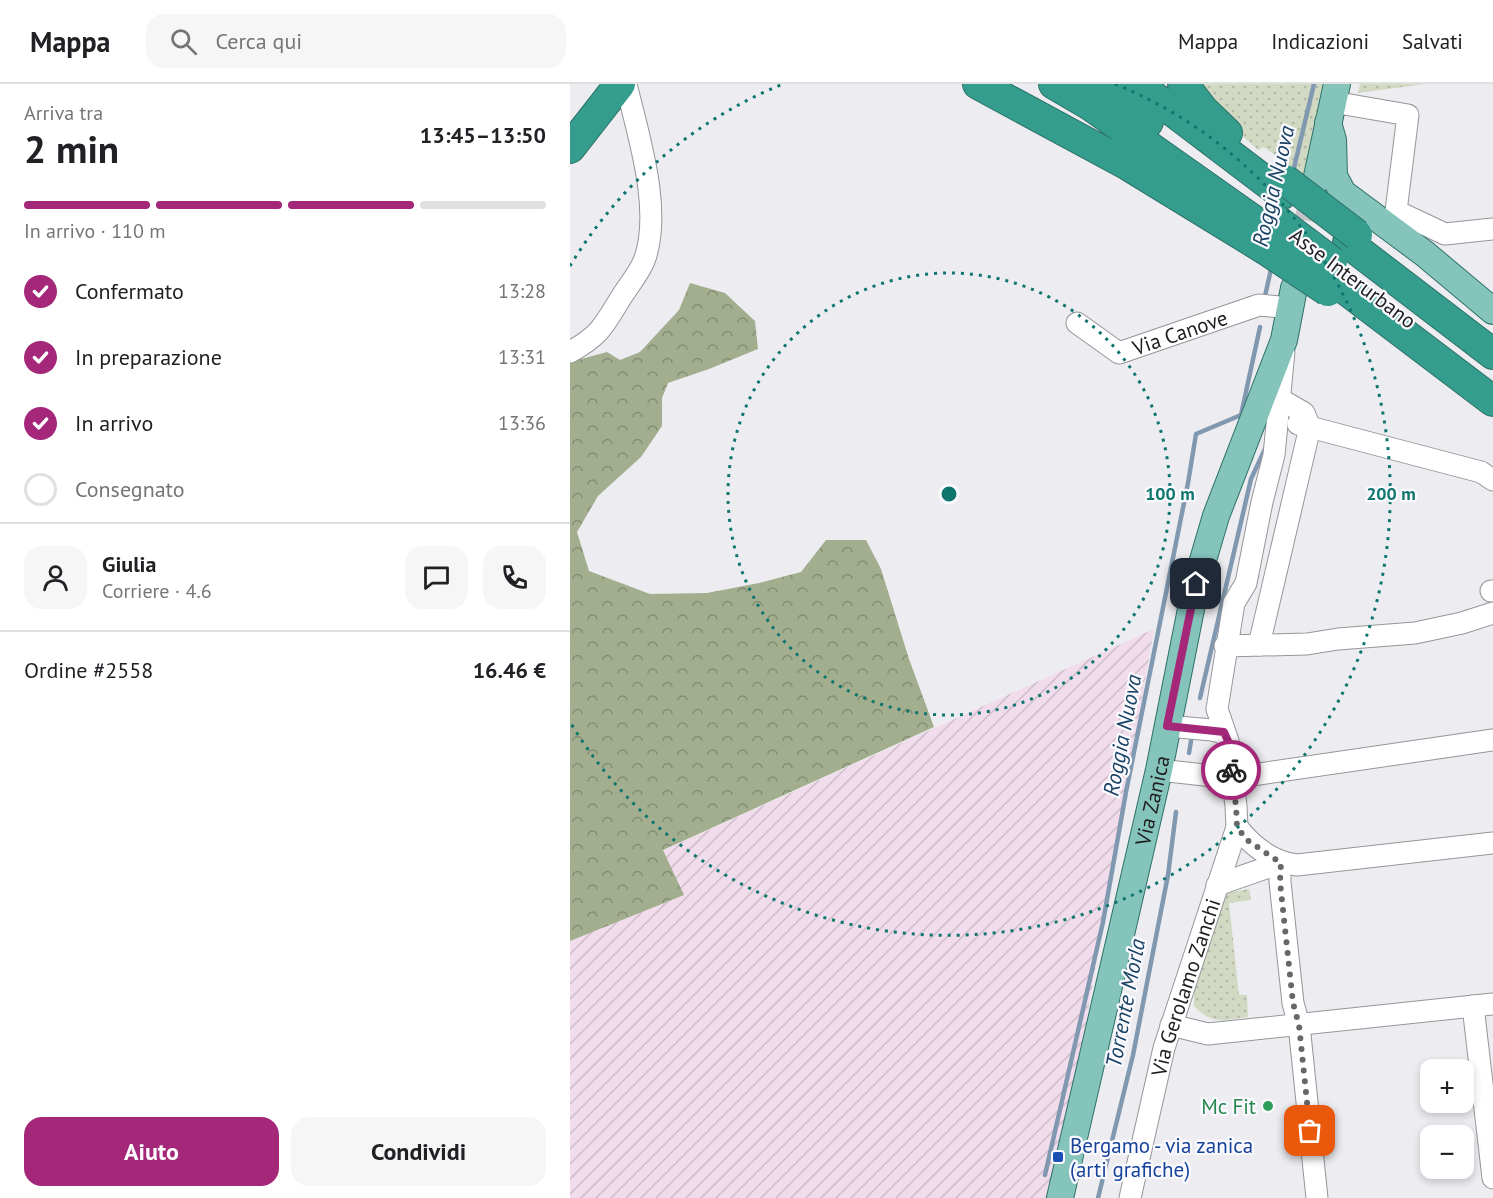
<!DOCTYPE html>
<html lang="it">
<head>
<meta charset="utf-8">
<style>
  body { margin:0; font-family:"PT Sans",sans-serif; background:#f6f6f6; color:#202124; height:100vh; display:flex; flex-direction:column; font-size:22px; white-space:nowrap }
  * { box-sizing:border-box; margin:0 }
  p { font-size:20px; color:#757577 }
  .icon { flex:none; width:33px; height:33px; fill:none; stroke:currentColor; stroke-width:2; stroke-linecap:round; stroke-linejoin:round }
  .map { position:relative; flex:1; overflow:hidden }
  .drawer { display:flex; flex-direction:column; background:#fff; width:570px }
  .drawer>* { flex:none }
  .controls { position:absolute; left:850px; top:975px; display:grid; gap:12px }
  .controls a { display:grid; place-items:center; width:54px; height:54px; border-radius:12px; background:#fff; box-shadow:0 3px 9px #0003; font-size:30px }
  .pin { position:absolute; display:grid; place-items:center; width:51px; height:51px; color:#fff; margin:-26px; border-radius:12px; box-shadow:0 3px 9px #0006 }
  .courier { position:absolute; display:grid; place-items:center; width:60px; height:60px; margin:-30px; border:4px solid #a4277a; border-radius:50%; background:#fff; color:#222; box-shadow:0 2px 8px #0007 }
  .summary em { font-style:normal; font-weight:700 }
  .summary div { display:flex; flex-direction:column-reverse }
  .summary { display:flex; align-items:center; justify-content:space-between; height:102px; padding:0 24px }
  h1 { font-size:39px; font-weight:700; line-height:45px }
  .bar { display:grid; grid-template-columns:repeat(4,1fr); gap:9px 6px; align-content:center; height:72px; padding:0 24px }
  .bar i { height:8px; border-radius:4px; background:#e0e0e0 }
  .bar .current { background:#a4277a }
  .bar p { grid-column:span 4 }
  .line { display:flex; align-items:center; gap:15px; padding:0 24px; border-top:2px solid #e0e0e0 }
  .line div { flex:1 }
  .round { display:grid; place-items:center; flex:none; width:63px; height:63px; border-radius:18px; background:#f6f6f6 }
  ol { padding:0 24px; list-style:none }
  li { display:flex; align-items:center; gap:18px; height:66px }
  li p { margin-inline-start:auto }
  li .icon { padding:6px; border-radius:50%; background:#a4277a; color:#fff; stroke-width:4 }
  li:last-child { color:#757577 }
  li i { width:33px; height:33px; border:3px solid #e0e0e0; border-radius:50% }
  .primary-button { display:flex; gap:12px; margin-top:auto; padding:12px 24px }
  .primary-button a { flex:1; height:69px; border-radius:18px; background:#a4277a; color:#fff; font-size:24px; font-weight:700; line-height:69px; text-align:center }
  .primary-button a+a { background:#f6f6f6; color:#202124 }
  header { display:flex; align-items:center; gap:36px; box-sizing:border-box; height:84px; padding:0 30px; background:#fff; border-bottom:2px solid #e0e0e0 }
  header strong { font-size:28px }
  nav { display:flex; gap:33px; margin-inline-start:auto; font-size:21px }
  .search { width:420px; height:54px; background:#f6f6f6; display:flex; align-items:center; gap:15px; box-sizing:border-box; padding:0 21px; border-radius:18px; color:#757577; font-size:22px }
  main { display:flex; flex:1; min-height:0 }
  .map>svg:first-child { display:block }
  .industrial { fill:url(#industrial-furrows) }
  .grass { fill:url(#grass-dots) }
  .forest { fill:url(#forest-crowns) }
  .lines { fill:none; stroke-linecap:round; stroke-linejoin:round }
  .stream { stroke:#8199b0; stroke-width:4.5 }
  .major-tunnel { stroke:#c4c4c7; stroke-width:26; stroke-dasharray:26 13; stroke-linecap:butt }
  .minor-casing { stroke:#95959a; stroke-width:23 }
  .major-casing { stroke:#2d7167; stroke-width:28 }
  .highway-casing { stroke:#2d7167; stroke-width:32 }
  .minor { stroke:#fff; stroke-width:21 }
  .major { stroke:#85c4bb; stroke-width:26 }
  .highway { stroke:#349d8d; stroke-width:30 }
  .highway-bridge-casing { stroke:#2d7167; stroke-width:32; stroke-linecap:butt }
  .highway-bridge { stroke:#349d8d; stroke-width:30 }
  .done { stroke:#676769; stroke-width:6; stroke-dasharray:0 10.8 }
  .route { stroke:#a4277a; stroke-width:8 }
  .ring { fill:none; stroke:#0f766e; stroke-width:3; stroke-dasharray:3 6 }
  .leisure-dot { fill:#2e9e5b; stroke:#fafaff; stroke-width:2 }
  .transit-dot { fill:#1a4fb4; stroke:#fafaff; stroke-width:2 }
  .labels { text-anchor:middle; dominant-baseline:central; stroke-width:4.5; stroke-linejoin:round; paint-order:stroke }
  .street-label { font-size:21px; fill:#1f1f20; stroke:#fafaff }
  .leisure-label { font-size:21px; fill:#27864d; stroke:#fafaff; text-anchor:end }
  .transit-label { font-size:21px; fill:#164399; stroke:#fafaff; text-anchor:start }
  .water-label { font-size:22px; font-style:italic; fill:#194264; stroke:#fafaff }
  .centre { fill:#0f766e; stroke:#fafaff; stroke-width:3 }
  .ring-label { font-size:18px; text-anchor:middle; font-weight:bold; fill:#0f766e; stroke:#fafaff; stroke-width:4.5; stroke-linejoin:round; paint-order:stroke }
</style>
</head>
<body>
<header>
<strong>Mappa</strong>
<div class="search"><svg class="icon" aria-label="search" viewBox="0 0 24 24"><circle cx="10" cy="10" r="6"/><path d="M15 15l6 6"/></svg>Cerca qui</div>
<nav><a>Mappa</a><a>Indicazioni</a><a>Salvati</a></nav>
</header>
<main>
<section class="drawer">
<div class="summary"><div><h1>2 min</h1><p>Arriva tra</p></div><em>13:45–13:50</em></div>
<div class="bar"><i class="current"></i><i class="current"></i><i class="current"></i><i></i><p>In arrivo · 110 m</p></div>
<ol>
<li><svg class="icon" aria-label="check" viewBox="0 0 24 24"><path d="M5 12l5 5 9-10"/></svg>Confermato<p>13:28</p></li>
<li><svg class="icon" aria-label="check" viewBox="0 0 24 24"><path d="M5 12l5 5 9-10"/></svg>In preparazione<p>13:31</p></li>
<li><svg class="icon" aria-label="check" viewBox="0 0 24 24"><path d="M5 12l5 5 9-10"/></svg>In arrivo<p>13:36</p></li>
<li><i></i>Consegnato</li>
</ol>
<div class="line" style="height:108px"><a class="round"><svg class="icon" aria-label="person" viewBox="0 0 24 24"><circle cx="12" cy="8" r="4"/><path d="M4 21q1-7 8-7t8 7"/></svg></a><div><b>Giulia</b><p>Corriere · 4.6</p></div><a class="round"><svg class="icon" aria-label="chat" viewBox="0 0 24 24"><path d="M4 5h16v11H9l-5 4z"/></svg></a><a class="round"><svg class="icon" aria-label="phone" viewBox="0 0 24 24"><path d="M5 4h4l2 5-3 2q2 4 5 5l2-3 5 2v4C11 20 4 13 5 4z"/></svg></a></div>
<div class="line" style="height:78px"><div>Ordine #2558</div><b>16.46 €</b></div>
<div class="primary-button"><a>Aiuto</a><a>Condividi</a></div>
</section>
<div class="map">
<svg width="923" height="1114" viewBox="0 0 923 1114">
  <defs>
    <pattern id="industrial-furrows" width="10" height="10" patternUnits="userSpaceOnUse" patternTransform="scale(1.5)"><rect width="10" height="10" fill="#f1dceb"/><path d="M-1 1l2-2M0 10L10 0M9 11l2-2" fill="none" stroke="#cebcc9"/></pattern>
    <pattern id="grass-dots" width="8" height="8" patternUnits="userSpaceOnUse" patternTransform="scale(1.5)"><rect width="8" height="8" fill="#d1d9c3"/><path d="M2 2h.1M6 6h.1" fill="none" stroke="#b3baa7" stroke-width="1.8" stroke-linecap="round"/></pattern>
    <pattern id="forest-crowns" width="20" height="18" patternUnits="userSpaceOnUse" patternTransform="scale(1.5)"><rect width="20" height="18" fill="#a3ae8f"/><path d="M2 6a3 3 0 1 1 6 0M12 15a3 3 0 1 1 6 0" fill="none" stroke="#848d74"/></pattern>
  </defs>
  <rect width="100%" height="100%" fill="#ededf1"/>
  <!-- industrial -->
  <path class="industrial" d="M584,545L514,950L481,1114H0V857L113,811L92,767Z"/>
  <!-- grass -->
  <path class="grass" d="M621,0H753L733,92L694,63L688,66L643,26Z
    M790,0H855L788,9Z
    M679,805L681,816L659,819L669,911H677L678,933C652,936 644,942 624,922V907L651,812L661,808Z"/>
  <!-- forest -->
  <path class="forest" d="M120,199L155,209L185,237L188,265L139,285L98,299L92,314V342L71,373L28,412L7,448L19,487L80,510L137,509L189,499L231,488L256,456H296L311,485L339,575L364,643L93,766L114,811L0,857V278L37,268L50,276L70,268L109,226Z"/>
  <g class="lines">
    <!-- stream -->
    <path class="stream" d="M723,88L744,0
      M695,212L702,181
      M630,614L681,395L695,365
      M619,669L621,657
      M475,1091L533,838L556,708L618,399L626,350L671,331L690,243
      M528,1114L563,971L598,791L606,728"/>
    <!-- major-tunnel -->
    <path class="major-tunnel" d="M730,175L745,99"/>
    <defs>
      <g id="minor">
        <path d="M763,18L838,31L826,127L875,150L923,145"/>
        <path id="s1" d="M507,239L549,269L689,221L720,224"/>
        <path d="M0,268C31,251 34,241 52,212C59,201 69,189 74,177C93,127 68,50 56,0"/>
        <path d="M728,340L911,388L923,396"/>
        <path d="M921,507H923"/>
        <path d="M689,561L740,343L734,329L710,315"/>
        <path d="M655,562L737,560L768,555L845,549L892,539L923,529"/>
        <path d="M597,642L642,646L654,649"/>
        <path d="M589,686L662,694L923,656"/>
        <path d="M667,743C682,762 703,778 727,781L923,759"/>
        <path d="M710,779V798L723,919L729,941L747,1114"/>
        <path d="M647,801L710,779"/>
        <path d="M903,922L923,1094"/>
        <path d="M601,941L638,950L923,920"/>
        <path id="s2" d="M560,1114L594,964L667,743L666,722L658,657L647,625L664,519L676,499L692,418L704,371L714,268"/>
      </g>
      <g id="major">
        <path d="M758,39L763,56L764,92L773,109L855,170L923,227"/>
        <path d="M746,97L767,0"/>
        <path id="s3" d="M490,1114L589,686L626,500L646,432L714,256L724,204"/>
      </g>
      <path id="highway" d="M408,0L558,81L695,165
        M484,0L520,21L690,141
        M528,0L578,38
        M567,0L712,110
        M613,0L633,26L657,49
        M0,64L50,0
        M778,159L923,270
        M758,192L923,317"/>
    </defs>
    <!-- minor casing -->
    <use href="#minor" class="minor-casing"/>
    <!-- major casing -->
    <use href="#major" class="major-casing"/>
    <!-- highway casing -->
    <use href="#highway" class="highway-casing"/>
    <!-- minor -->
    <use href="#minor" class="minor"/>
    <!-- major -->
    <use href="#major" class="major"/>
    <!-- highway -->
    <use href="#highway" class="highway"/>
    <defs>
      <path id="highway-bridge" d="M715,96L787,151
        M705,135L762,178
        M695,165L758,207"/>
    </defs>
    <!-- highway-bridge casing -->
    <use href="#highway-bridge" class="highway-bridge-casing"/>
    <!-- highway-bridge -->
    <use href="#highway-bridge" class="highway-bridge"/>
  </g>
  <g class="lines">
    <!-- done -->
    <path class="done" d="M661,686L666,722L667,743L677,756L711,779L710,798L723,919L729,941L740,1047"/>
    <!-- route -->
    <path class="route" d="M626,500L597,642L654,648L658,657L661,686"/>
  </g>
  <!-- distance rings -->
  <g class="ring">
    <circle cx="379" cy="410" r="221"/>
    <path d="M0 182A442 442 0 0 1 213 0M545 0A442 442 0 1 1 0 638"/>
  </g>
  <!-- markers -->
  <circle class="leisure-dot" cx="698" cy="1022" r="6"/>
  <rect class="transit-dot" x="482" y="1067" width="12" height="12" rx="3"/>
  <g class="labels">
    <!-- street labels -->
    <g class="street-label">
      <text transform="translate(783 194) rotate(37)">Asse Interurbano</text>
      <text stroke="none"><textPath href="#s1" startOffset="116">Via Canove</textPath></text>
      <text stroke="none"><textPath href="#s3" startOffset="408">Via Zanica</textPath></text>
      <text stroke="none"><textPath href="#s2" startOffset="218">Via Gerolamo Zanchi</textPath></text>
    </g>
    <!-- leisure labels -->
    <g class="leisure-label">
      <text x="686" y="1022">Mc Fit</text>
    </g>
    <!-- transit labels -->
    <g class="transit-label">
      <text x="500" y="1061">Bergamo - via zanica<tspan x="500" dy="24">(arti grafiche)</tspan></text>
    </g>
    <!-- water labels -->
    <g class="water-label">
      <text transform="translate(703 102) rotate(-77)">Roggia Nuova</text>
      <text transform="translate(552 651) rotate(-79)">Roggia Nuova</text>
      <text transform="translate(555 919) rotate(-79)">Torrente Morla</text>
    </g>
  </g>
  <circle cx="379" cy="410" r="9" class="centre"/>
  <g class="ring-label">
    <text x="600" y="416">100 m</text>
    <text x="821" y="416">200 m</text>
  </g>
</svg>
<div class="controls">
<a>+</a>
<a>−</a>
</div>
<div class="pin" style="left:740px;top:1047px;background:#ea580c"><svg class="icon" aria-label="bag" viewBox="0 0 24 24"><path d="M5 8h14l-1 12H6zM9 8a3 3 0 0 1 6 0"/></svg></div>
<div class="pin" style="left:626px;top:500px;background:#1f2937"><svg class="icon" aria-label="home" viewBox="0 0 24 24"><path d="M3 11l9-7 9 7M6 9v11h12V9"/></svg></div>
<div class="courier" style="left:661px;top:686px"><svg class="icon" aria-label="bike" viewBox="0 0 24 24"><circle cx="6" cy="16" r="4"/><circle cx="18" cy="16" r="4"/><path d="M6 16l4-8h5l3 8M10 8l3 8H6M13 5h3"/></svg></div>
</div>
</main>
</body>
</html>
